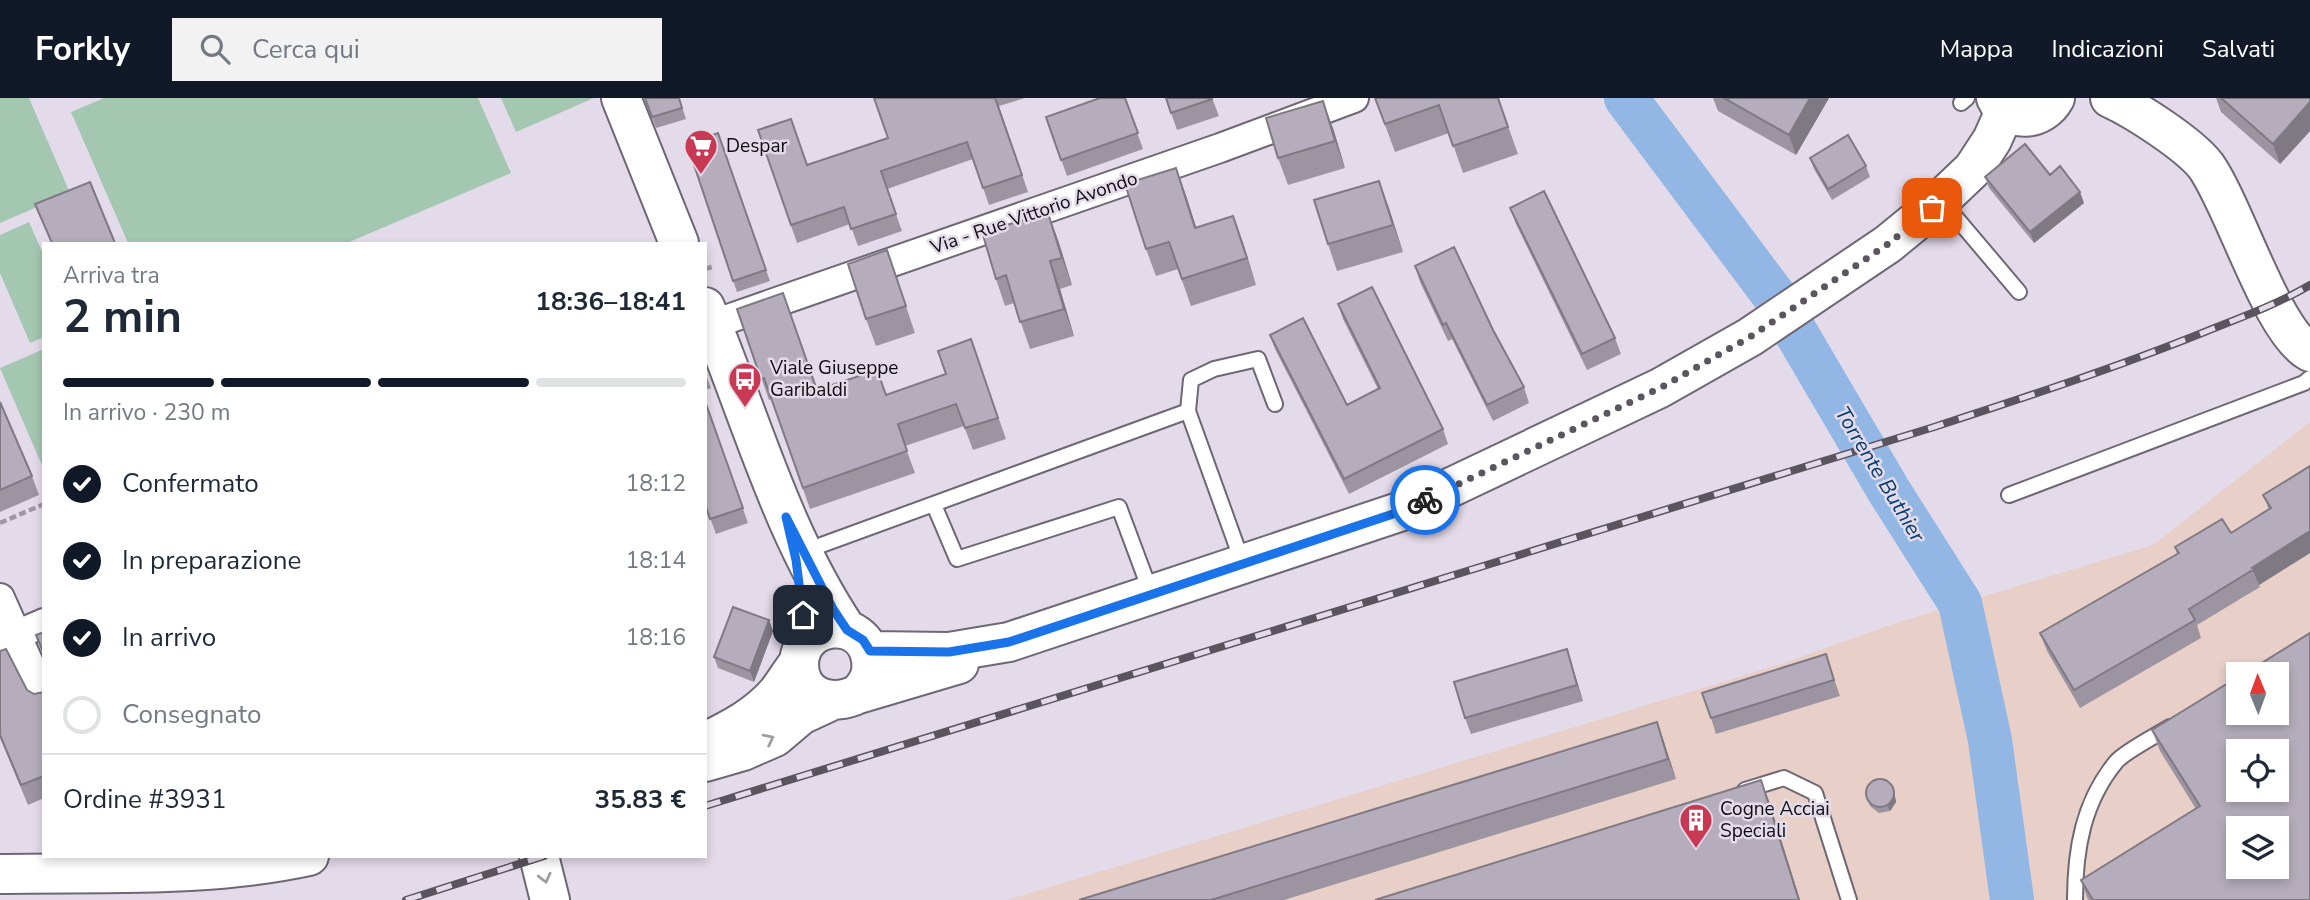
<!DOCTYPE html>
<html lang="it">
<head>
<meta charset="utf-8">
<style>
  body { margin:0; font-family:"Nunito Sans",sans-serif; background:#f2f2f3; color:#1f2937; height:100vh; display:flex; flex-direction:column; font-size:26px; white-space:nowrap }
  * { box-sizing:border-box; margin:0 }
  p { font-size:23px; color:#747a83 }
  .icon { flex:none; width:38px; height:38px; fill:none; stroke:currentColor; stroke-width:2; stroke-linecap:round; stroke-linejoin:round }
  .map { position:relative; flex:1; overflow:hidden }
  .panel { position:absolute; left:42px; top:144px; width:665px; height:616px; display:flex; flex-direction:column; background:#fff; border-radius:0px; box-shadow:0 4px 10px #0003 }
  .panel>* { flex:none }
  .needle { width:46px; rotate:359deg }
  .controls { position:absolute; left:2226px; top:564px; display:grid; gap:14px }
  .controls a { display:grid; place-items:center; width:63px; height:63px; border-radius:0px; background:#fff; box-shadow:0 4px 10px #0003; font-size:35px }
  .pin { position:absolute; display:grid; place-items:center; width:60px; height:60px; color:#fff; margin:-30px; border-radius:14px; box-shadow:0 4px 10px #0006 }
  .courier { position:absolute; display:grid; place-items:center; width:70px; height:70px; margin:-35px; border:5px solid #1a73e8; border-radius:50%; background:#fff; color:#222; box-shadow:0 2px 9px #0007 }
  .overview em { font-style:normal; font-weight:700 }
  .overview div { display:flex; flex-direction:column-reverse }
  .overview { display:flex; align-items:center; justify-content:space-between; height:119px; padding:0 21px }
  h1 { font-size:46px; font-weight:700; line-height:52px }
  .bar { display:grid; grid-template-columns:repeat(4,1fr); gap:10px 7px; align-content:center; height:84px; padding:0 21px }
  .bar i { height:9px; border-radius:5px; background:#e0e1e3 }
  .bar .selected { background:#111827 }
  .bar p { grid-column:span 4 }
  .line { display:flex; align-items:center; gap:18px; padding:0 21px; border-top:2px solid #e0e1e3 }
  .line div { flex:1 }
  ol { padding:0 21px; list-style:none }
  li { display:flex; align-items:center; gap:21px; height:77px }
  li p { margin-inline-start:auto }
  li .icon { padding:7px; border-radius:50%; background:#111827; color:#fff; stroke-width:4 }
  li:last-child { color:#747a83 }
  li i { width:38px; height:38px; border:4px solid #e0e1e3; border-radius:50% }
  header { display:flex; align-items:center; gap:42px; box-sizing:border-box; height:98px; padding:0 35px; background:#111827; color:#fff }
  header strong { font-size:33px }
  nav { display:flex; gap:38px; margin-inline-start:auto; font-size:24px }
  .search { width:490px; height:63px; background:#f2f2f3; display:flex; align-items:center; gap:18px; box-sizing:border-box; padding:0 24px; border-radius:0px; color:#747a83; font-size:26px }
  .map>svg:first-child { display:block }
  .industrial { fill:#e8cfc8; fill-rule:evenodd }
  .green { fill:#a4c7b2 }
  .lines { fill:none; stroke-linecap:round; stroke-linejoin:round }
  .river { stroke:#92b7e5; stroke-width:44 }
  .lane-casing { stroke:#6e6774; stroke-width:18 }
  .street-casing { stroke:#6e6774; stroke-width:32 }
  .secondary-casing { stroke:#6e6774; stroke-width:42 }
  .path { stroke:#9e97a2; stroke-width:4.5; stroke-dasharray:7 3.5; stroke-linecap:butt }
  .lane { stroke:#fff; stroke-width:14 }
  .street { stroke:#fff; stroke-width:28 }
  .secondary { stroke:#fff; stroke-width:38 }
  .rail-casing { stroke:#59545d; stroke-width:8 }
  .rail { stroke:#e4dbea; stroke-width:5; stroke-dasharray:16; stroke-linecap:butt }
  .wall { fill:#9c95a1 }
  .shaded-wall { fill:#7f7983 }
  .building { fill:#b5adbb; stroke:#7f7983; stroke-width:2; fill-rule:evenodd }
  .oneway { stroke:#9f9ea0 }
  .done { stroke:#5a555e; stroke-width:7; stroke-dasharray:0 12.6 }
  .route { stroke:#1a73e8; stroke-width:9 }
  .labels { text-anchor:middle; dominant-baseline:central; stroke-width:5; stroke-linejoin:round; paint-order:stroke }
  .poi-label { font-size:19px; fill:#100d12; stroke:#e4dbea; text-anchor:start }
  .street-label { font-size:19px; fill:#100d12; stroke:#e4dbea }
  .water-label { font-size:21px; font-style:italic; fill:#043b71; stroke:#e4dbea }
</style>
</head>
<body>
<header>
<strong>Forkly</strong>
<div class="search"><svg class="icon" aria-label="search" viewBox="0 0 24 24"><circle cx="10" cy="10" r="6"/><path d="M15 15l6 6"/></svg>Cerca qui</div>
<nav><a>Mappa</a><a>Indicazioni</a><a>Salvati</a></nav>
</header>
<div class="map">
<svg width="2310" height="802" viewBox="0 0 2310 802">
  <rect width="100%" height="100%" fill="#e4dbea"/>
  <!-- industrial -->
  <path class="industrial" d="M2310,324V802H1007L1778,567L1896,525L2153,447ZM2238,576H2277V614H2238ZM2238,653H2277V691H2238ZM2238,730H2277V768H2238Z"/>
  <!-- green -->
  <path class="green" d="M0,0H29L70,95L0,125Z
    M104,0H478L511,75L347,145H128L71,14Z
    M501,0H594L516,34Z
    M29,124L44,158V239L30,245L0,175V137Z
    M44,251V372L0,270Z"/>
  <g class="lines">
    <!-- river -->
    <path class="river" d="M1626,0L1775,199L1889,393L1960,505L1990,642L2012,802"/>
    <defs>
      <path id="lane" d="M1961,5L1967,0
        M1942,103L2019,194
        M1188,313L1191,282L1214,271L1258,261L1275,306
        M2009,397L2304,285L2310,280
        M934,407L957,461L1119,409L1151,495
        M805,453L1188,313L1242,463
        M1745,692L1784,680L1815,695L1849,802
        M2075,802C2075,752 2083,704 2116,664C2124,654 2157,637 2170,629"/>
      <path id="street" d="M705,229L1220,50L1354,0
        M0,500L44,599
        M0,544L44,525"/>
      <path id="secondary" d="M621,0L679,145
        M1996,0C2008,26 2042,24 2055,0
        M2110,0C2136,12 2189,46 2206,68C2235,109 2272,234 2310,254
        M705,209C750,317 781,434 847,532
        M870,553L949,554L1009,544L1399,414L1660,290L1750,239L1888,146L1932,110L1973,71L1992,42L2005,13
        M858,596C868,586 873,576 871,562C865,517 800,522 799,566C799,600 832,609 858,596L959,566
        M705,644C732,631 757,618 777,595C785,585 791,574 799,564
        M705,664L743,653L775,639L801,617L831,603
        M539,758L550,802
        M0,776C103,774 208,780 309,758"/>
    </defs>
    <!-- lane casing -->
    <use href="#lane" class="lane-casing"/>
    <!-- street casing -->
    <use href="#street" class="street-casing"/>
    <!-- secondary casing -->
    <use href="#secondary" class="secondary-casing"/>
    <!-- path -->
    <path class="path" d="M705,171L715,168
      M0,425L44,406"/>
    <!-- lane -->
    <use href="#lane" class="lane"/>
    <!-- street -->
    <use href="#street" class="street"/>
    <!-- secondary -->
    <use href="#secondary" class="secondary"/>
    <defs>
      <path id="rail" d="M705,708L1934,329C2026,299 2118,269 2207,233C2242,219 2278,206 2310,187
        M406,802L544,758"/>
    </defs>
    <!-- rail casing -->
    <use href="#rail" class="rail-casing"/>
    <!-- rail -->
    <use href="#rail" class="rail"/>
  </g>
  <!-- wall -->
  <path class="wall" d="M644,0H679L686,21L656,30Z
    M874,0H1025L999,8L1028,94L989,107L973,61L887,91L902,133L858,148L850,126L797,145L758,32L807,67L888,40Z
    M1125,0L1143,51L1067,78L1046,19Z
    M1166,0H1212L1219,18L1177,32Z
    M1375,0H1498L1518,56L1463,75L1449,35L1395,54Z
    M1713,0H1829L1796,57L1718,13Z
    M2216,0H2310V33L2280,66L2221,14Z
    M1333,30L1345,70L1288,87L1278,60Z
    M718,35L770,183L737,194L687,46Z
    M1810,60L1866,68L1870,79L1832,102L1814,71Z
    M1176,70L1196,130L1243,145L1256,187L1191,208L1178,171L1156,178L1146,151Z
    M2050,77L2084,105L2034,145L1989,90L1985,79Z
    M1379,83L1403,154L1337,173L1328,146Z
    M1510,110L1615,240L1621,256L1587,272L1516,126Z
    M1048,115L1058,142L1072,187L1060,191L1074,238L1030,251L1014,205L1005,208L996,181Z
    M887,152L915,235L876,248L866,221Z
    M1415,168L1493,232L1524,289L1529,305L1493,323L1452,241L1448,243L1420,184Z
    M1338,206L1443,331L1448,346L1349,396L1275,251L1270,237L1347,307L1378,291L1343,221Z
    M737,211L818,292L886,297L946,276L971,241L1006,341L973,352L964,328L905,348L915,375L810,411L772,301L769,302Z
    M705,274L711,290L705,292Z
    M705,303L748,425L716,436L705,406Z
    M0,304L32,378L39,397L0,414Z
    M2310,368V455L2259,487L2260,489L2197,527L2201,540L2080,610L2047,553L2040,535L2177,456L2175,449L2231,435L2269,412L2263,397Z
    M769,522L773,533L754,584L718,570L714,559Z
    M1567,551L1583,603L1471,636L1465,620Z
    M0,553L27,592L34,596L44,594V700L28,707L0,640Z
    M1831,572L1840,598L1716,636L1711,620Z
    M1657,624L1676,681L1284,802H1079Z
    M2152,632L2310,802H2088L2081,782L2196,711L2160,653Z
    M1893,688L1896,704L1890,713L1879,715L1870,708L1868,702Z"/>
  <!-- shaded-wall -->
  <path class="shaded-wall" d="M1810,0H1829L1796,57L1789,37Z
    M1323,3L1333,30L1345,70L1335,43Z
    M2310,4V33L2280,66L2273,46Z
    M1176,70L1186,97L1205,157L1195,130Z
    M1379,83L1389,110L1403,154L1393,127Z
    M2080,94L2084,105L2034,145L2030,134Z
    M1048,115L1058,142L1072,187L1062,160Z
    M1233,118L1243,145L1256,187Z
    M1050,163L1060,191L1074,238L1064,211Z
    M2310,433V455L2259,487L2252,470Z
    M769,522L773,533L754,584L750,573Z
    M1567,551L1572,567L1583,603L1577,587Z
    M1657,624L1664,644L1676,681L1668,661Z
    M1761,682L1769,703L1800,802H1799Z
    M1893,688L1896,704L1890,713L1888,708Z"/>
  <!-- building -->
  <path class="building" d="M645,0H679L682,10L652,19Z
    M874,0H995L1022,77L983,90L967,44L881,73L896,116L851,131L844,109L791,127L758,32L791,21L807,67L888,40Z
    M1100,0H1125L1138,35L1061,62L1046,19Z
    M1166,0H1212V1L1171,15Z
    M1375,0H1498L1508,29L1453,48L1439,7L1385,26Z
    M1724,0H1810L1789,37Z
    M2221,0H2310V4L2273,46Z
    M1323,3L1335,43L1278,60L1266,20Z
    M718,35L766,172L733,183L687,46Z
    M1848,37L1866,68L1828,91L1810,60Z
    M2025,46L2050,77L2060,68L2080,94L2030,134L1985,79Z
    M1176,70L1195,130L1233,118L1247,160L1182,181L1169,144L1146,151L1125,86Z
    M1379,83L1393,127L1328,146L1314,102Z
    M90,84L115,145H52L35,106Z
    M1544,93L1615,240L1582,256L1510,110Z
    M1048,115L1062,160L1050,163L1064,211L1020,224L1006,177L996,181L982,134Z
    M1454,149L1493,232L1524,289L1487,307L1446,225L1443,227L1415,168Z
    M887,152L906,208L866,221L848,166Z
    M1372,189L1443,331L1344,381L1270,237L1303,220L1347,307L1380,290L1338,206Z
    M783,195L817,292L877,272L886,297L946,276L938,253L971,241L998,320L965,330L956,306L898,326L907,353L803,390L764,280L761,281L737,211Z
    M705,303L743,410L710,421L705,406Z
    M0,304L32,378L0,392Z
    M2310,368V433L2252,470L2254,471L2189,511L2195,522L2074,592L2040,535L2179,455L2175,449L2222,421L2231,435L2271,410L2263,397Z
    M733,509L769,522L750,573L714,559Z
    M44,534V556L36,537Z
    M2310,535V802H2093L2081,782L2200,708L2152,632L2238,579V614H2277V576H2244ZM2238,653H2277V691H2238ZM2238,730H2277V768H2238Z
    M6,551L27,592L34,596L44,594V678L21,687L0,637V553Z
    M1567,551L1577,587L1465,620L1454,584Z
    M1826,556L1834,582L1711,620L1702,595Z
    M1657,624L1668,661L1211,802H1079Z
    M1866 695a14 14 0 1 1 28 0a14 14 0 1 1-28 0Z
    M1761,682L1799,802H1375Z"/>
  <!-- one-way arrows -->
  <defs><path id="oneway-chevron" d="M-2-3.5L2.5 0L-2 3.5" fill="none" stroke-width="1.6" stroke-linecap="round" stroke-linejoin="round" transform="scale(1.75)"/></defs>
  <g class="oneway">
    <use href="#oneway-chevron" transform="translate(769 641) rotate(-27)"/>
    <use href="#oneway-chevron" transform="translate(545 780) rotate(76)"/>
  </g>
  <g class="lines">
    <!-- done -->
    <path class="done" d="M1425,402L1660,290L1750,239L1888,146L1932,110"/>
    <!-- route -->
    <path class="route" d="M803,517L796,462L786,419L833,511L847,532L863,542L870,553L949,554L1009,544L1399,414L1425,402"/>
  </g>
  <!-- icons -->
  <defs>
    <symbol id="supermarket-pin" viewBox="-11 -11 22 30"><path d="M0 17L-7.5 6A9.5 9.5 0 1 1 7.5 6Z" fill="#ca3954" stroke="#e4dbea"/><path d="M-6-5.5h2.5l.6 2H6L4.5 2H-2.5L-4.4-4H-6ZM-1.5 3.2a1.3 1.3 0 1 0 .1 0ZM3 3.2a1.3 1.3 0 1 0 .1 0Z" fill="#fff"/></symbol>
    <symbol id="bus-pin" viewBox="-11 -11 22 30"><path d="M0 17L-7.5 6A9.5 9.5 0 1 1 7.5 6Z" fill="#ca3954" stroke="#e4dbea"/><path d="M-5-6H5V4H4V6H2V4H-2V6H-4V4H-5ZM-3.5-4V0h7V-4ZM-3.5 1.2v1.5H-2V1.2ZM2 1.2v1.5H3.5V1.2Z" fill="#fff"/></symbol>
    <symbol id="building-pin" viewBox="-11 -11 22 30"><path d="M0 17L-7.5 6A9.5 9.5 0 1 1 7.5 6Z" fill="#ca3954" stroke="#e4dbea"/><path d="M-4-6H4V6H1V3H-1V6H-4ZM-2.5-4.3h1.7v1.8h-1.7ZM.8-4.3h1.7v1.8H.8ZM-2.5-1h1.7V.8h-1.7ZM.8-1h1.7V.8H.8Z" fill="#fff"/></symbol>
  </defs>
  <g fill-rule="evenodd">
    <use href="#supermarket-pin" x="682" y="29" width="38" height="52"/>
    <use href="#bus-pin" x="726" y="262" width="38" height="52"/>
    <use href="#building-pin" x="1677" y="703" width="38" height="52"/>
  </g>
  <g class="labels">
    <!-- poi labels -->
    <g class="poi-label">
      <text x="726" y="48">Despar</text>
      <text x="770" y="270">Viale Giuseppe<tspan x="770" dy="22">Garibaldi</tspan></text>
      <text x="1720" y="711">Cogne Acciai<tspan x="1720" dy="22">Speciali</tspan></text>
    </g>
    <!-- street labels -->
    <g class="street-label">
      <text transform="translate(1034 115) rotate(-19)">Via - Rue Vittorio Avondo</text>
    </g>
    <!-- water labels -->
    <g class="water-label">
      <text transform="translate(1880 376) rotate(59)">Torrente Buthier</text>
    </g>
  </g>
</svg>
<div class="controls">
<a><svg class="needle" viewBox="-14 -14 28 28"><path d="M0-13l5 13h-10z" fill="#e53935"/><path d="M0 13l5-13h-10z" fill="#747a83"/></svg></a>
<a><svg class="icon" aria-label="locate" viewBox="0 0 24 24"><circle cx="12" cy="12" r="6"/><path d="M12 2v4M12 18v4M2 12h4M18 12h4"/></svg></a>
<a><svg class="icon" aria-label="layers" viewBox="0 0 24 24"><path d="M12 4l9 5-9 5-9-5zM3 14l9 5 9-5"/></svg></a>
</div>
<div class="pin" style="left:1932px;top:110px;background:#ea580c"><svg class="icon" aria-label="bag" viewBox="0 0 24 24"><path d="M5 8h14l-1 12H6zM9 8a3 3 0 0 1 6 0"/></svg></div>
<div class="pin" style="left:803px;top:517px;background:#1f2937"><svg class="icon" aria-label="home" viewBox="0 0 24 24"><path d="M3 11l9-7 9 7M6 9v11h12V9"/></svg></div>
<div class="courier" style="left:1425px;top:402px"><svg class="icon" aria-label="bike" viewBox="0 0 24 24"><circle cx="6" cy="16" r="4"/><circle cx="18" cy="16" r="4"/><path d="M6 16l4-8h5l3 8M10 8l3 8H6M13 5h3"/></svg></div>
<section class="panel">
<div class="overview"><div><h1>2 min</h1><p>Arriva tra</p></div><em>18:36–18:41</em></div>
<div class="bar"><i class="selected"></i><i class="selected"></i><i class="selected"></i><i></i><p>In arrivo · 230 m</p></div>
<ol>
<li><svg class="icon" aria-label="check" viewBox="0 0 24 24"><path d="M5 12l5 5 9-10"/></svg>Confermato<p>18:12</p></li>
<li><svg class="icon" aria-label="check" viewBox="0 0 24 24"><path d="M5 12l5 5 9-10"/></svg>In preparazione<p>18:14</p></li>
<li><svg class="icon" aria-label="check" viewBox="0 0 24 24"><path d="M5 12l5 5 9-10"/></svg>In arrivo<p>18:16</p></li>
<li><i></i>Consegnato</li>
</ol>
<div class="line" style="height:91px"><div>Ordine #3931</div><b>35.83 €</b></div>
</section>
</div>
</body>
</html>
